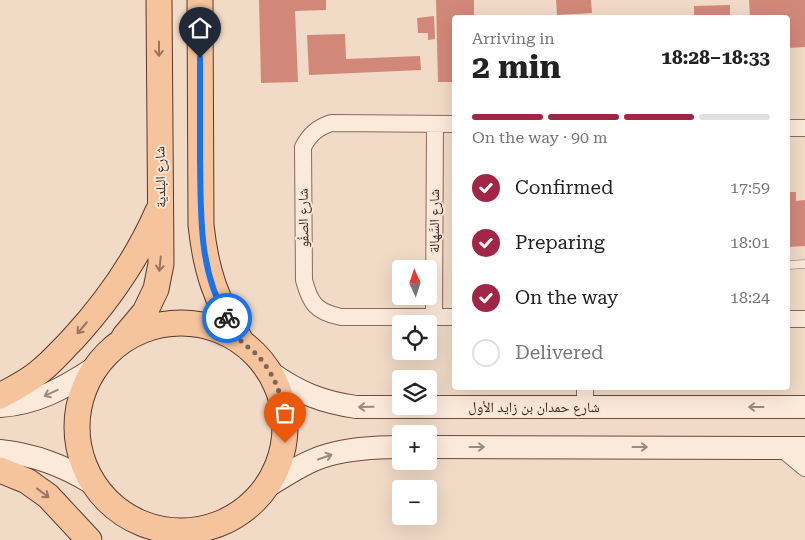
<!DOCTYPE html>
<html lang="en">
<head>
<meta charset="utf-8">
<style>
  body { margin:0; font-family:"Roboto Serif","Noto Naskh Arabic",serif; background:#f2f2f2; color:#222; height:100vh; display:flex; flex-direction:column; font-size:19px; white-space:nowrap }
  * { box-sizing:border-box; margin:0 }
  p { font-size:16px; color:#767676 }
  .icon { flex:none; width:28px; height:28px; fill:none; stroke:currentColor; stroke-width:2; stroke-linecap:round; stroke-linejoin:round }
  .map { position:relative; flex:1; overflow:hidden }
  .sheet { position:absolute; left:452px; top:15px; width:338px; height:375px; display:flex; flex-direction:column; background:#fff; border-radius:5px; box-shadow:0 5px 20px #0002 }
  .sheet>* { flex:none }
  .needle { width:32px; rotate:357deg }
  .fabs { position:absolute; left:392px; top:260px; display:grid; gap:10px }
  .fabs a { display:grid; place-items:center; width:45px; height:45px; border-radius:5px; background:#fff; box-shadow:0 5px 20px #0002; font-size:25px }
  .pin { position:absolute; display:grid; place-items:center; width:42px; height:42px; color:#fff; margin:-51px -21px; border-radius:50% 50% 50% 0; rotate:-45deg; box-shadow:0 0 5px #0007 }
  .pin .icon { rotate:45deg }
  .courier { position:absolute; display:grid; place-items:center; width:50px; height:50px; margin:-25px; border:4px solid #1a73e8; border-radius:50%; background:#fff; color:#222; box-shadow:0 1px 6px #0007 }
  .summary em { font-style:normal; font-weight:700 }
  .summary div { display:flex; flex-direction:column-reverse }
  .summary { display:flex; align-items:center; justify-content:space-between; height:85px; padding:0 20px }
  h1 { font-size:32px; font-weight:700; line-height:38px }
  .bar { display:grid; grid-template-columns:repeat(4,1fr); gap:8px 5px; align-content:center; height:60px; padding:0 20px }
  .bar i { height:6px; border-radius:4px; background:#e0e0e0 }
  .bar .active { background:#a12645 }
  .bar p { grid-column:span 4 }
  ol { padding:0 20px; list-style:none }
  li { display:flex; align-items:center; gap:15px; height:55px }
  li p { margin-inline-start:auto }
  li .icon { padding:5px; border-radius:50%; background:#a12645; color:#fff; stroke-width:4 }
  li:last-child { color:#767676 }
  li i { width:28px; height:28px; border:2px solid #e0e0e0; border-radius:50% }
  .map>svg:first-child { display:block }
  .building { fill:#d28879 }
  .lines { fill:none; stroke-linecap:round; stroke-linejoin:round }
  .lane-casing { stroke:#8e695a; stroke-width:9 }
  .street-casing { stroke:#8e695a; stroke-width:18 }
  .secondary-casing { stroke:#704a3d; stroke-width:24 }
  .primary-casing { stroke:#5c382e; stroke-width:27 }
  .lane { stroke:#fbe9da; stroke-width:8 }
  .street { stroke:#fbe9da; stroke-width:16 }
  .secondary { stroke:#fbe9da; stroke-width:22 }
  .primary { stroke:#f6c49c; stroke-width:25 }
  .oneway { stroke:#9a755e }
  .oneway2 { stroke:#9c887c }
  .done { stroke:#7c6559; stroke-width:5; stroke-dasharray:0 9 }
  .route { stroke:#1a73e8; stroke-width:6 }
  .labels { text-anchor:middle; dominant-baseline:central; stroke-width:4; stroke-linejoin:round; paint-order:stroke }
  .street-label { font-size:14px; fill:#3d261f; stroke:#f8e6d6 }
</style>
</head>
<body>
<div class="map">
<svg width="805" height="540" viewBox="0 0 805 540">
  <rect width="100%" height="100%" fill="#f1dac6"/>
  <!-- building -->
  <path class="building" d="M259,0H326V10L295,11L298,82L261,83Z
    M436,0H474V18H455V82H438Z
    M556,0H591L592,13L557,15Z
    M749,0H805V47L788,48V18H750Z
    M730,5V18H694V6Z
    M434,16L435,39L428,40V33H418L417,18Z
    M345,34L346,59L420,56L421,70L309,75L307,35Z
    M788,192H796V201L805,200V246L788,247Z"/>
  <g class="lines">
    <defs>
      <path id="lane" d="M788,265L805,264"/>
      <path id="street" d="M455,124L331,123C317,128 310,134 303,147L304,280C310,303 316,312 341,317H455
        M788,128H805
        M434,317L435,124
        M788,319H805
        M585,388V407
        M781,448L805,468"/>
      <path id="secondary" d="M271,373C299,393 322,402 356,407H805
        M0,406C36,404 64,388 93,369
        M429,447L805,448
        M0,451C35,455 62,465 92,483
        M266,487C286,475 306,461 328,455C352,448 377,447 401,447"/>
      <path id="primary" d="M200,0L201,225C206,272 216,300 241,341
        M77 427a104 104 0 1 1 208 0a104 104 0 1 1-208 0Z
        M124,337L145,312L156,289L161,264L159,0
        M0,396C13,389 27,382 39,372C51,363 61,351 72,340C107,302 137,259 158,211
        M0,470L27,481L48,496L89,540"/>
    </defs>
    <!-- lane casing -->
    <use href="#lane" class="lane-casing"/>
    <!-- street casing -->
    <use href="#street" class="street-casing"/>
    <!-- secondary casing -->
    <use href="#secondary" class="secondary-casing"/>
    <!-- primary casing -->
    <use href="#primary" class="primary-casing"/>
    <!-- lane -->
    <use href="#lane" class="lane"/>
    <!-- street -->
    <use href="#street" class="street"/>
    <!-- secondary -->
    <use href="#secondary" class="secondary"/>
    <!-- primary -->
    <use href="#primary" class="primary"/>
  </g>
  <!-- one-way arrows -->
  <defs><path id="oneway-shaft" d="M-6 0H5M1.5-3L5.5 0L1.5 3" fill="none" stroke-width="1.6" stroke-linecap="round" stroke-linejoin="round" transform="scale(1.25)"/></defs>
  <g class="oneway">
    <use href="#oneway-shaft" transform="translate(159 49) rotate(90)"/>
    <use href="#oneway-shaft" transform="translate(160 264) rotate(96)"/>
    <use href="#oneway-shaft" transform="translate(82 328) rotate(130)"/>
    <use href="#oneway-shaft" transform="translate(43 493) rotate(37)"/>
  </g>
  <g class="oneway2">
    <use href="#oneway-shaft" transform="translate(51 393) rotate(155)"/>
    <use href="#oneway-shaft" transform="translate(366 407) rotate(179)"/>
    <use href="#oneway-shaft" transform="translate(756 407) rotate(180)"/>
    <use href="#oneway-shaft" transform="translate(477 447)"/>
    <use href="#oneway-shaft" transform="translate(640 447)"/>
    <use href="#oneway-shaft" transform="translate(325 457) rotate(-19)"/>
  </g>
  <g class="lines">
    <!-- done -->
    <path class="done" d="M227,318C232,326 236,335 241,341C247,347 254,351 259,357C281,383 286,409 285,443"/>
    <!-- route -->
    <path class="route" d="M200,58C200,91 200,125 200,158C201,212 198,270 227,318"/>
  </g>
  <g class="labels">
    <!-- street labels -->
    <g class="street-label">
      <text transform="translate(160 177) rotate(-91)">شارع البلدية</text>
      <text transform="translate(303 218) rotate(-91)">شارع الصفُو</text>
      <text transform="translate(434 221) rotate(-90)">شارع السَّهالة</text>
      <text x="534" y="407">شارع حمدان بن زايد الأول</text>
    </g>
  </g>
</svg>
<div class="fabs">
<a><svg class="needle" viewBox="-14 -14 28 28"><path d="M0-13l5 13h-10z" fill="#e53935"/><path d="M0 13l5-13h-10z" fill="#767676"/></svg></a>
<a><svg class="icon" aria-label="locate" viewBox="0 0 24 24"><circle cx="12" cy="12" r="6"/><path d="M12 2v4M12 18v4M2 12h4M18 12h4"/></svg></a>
<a><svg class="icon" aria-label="layers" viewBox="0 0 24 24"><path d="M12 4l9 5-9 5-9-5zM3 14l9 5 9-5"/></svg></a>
<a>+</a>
<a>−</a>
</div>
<div class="pin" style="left:285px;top:443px;background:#ea580c"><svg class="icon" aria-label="bag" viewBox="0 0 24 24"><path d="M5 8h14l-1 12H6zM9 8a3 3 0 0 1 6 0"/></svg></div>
<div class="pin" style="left:200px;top:58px;background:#1f2937"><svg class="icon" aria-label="home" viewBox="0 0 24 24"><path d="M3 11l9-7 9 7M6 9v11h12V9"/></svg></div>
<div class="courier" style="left:227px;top:318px"><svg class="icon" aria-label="bike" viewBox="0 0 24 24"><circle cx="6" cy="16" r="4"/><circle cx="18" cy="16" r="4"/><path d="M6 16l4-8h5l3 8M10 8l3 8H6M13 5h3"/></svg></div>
<section class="sheet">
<div class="summary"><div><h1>2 min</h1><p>Arriving in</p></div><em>18:28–18:33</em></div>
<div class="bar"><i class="active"></i><i class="active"></i><i class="active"></i><i></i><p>On the way · 90 m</p></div>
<ol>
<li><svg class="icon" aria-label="check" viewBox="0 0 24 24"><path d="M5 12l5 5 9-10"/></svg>Confirmed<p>17:59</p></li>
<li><svg class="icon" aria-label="check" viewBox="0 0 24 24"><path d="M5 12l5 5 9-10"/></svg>Preparing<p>18:01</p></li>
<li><svg class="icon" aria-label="check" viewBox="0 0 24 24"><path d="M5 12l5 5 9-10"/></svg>On the way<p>18:24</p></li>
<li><i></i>Delivered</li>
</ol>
</section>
</div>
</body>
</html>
